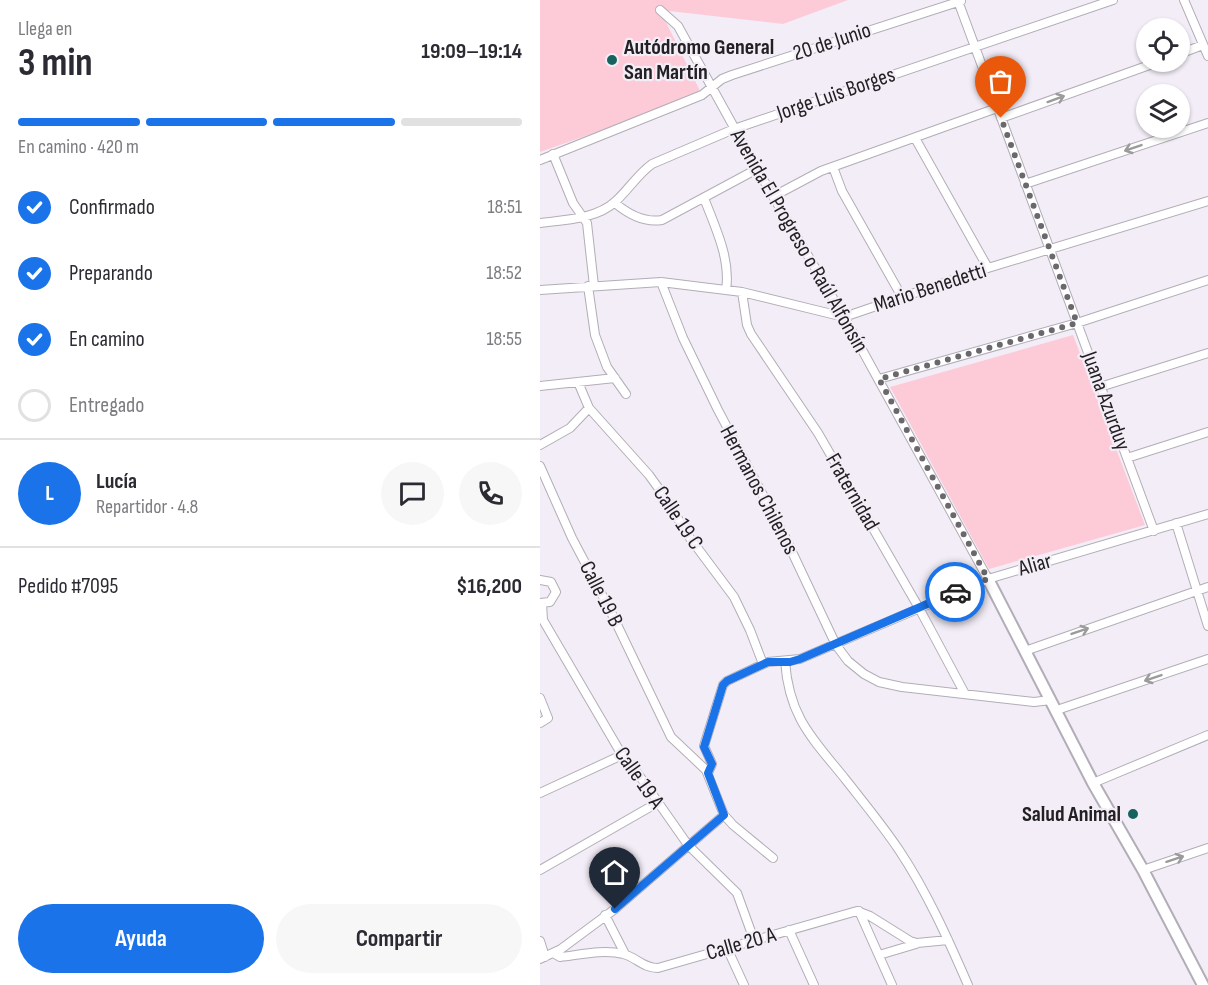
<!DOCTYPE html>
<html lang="es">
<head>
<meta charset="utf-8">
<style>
  body { margin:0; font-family:"Sofia Sans Condensed",sans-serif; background:#f7f7f7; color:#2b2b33; height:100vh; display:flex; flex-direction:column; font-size:22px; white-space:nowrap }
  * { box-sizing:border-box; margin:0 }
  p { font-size:20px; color:#7c7c81 }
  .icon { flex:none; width:33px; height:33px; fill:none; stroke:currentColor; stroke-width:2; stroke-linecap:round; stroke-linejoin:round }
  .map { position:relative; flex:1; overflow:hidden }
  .side { display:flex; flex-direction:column; background:#fff; width:540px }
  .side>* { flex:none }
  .buttons { position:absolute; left:596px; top:18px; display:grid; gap:12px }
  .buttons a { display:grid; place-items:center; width:54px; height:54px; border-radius:50%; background:#fff; box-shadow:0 2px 4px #0004; font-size:30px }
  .pin { position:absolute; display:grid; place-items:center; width:51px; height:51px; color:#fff; margin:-62px -26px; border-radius:50% 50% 50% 0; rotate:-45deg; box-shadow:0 0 6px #0007 }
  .pin .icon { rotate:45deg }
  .courier { position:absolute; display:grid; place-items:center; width:60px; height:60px; margin:-30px; border:4px solid #1a73e8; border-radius:50%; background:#fff; color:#222; box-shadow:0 2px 8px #0007 }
  .headline em { font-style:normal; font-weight:700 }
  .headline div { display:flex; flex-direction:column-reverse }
  .headline { display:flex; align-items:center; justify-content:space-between; height:102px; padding:0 18px }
  h1 { font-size:39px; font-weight:700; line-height:45px }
  .bar { display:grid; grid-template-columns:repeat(4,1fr); gap:9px 6px; align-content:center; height:72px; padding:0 18px }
  .bar i { height:8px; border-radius:4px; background:#e1e1e2 }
  .bar .on { background:#1a73e8 }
  .bar p { grid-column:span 4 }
  .line { display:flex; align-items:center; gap:15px; padding:0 18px; border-top:2px solid #e1e1e2 }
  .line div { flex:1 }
  .round { display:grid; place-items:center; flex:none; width:63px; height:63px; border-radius:32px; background:#f7f7f7 }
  ol { padding:0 18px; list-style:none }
  li { display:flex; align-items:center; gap:18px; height:66px }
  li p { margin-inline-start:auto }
  li .icon { padding:6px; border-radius:50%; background:#1a73e8; color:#fff; stroke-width:4 }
  li:last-child { color:#7c7c81 }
  li i { width:33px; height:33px; border:3px solid #e1e1e2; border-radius:50% }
  .action { display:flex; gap:12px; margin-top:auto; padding:12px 18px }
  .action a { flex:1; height:69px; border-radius:36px; background:#1a73e8; color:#fff; font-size:24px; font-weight:700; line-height:69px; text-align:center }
  .action a+a { background:#f7f7f7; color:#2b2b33 }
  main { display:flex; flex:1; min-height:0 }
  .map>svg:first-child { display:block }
  .green { fill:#fdcbd7 }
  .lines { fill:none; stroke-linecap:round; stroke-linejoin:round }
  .street-casing { stroke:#b2adb6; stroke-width:10 }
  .secondary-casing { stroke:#b2adb6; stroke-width:14 }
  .street { stroke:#fff; stroke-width:8 }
  .secondary { stroke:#fff; stroke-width:10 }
  .oneway { stroke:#9c9b9c }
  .done { stroke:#6b686d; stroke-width:6; stroke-dasharray:0 10.8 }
  .route { stroke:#1a73e8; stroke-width:8 }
  .poi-dot { fill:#16635d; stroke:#f3edf7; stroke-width:2 }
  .labels { text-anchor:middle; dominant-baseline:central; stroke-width:4.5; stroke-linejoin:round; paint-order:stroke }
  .street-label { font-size:22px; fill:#222023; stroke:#f3edf7 }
  .poi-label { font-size:22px; font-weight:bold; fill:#222023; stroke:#f3edf7; text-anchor:start }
</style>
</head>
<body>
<main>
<section class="side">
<div class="headline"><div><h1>3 min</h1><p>Llega en</p></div><em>19:09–19:14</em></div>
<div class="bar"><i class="on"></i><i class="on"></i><i class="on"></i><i></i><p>En camino · 420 m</p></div>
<ol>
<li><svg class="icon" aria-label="check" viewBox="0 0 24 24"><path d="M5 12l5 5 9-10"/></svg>Confirmado<p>18:51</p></li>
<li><svg class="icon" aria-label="check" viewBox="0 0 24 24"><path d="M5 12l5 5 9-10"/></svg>Preparando<p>18:52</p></li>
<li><svg class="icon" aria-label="check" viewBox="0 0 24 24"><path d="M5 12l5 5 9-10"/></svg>En camino<p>18:55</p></li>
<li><i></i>Entregado</li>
</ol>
<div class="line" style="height:108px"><b class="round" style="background:#1a73e8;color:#fff">L</b><div><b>Lucía</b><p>Repartidor · 4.8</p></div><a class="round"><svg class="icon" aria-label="chat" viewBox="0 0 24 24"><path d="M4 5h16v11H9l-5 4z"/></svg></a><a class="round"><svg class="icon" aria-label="phone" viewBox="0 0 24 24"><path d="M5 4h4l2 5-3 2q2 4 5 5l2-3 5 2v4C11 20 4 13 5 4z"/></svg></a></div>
<div class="line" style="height:78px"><div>Pedido #7095</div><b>$16,200</b></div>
<div class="action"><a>Ayuda</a><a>Compartir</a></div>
</section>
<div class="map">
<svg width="668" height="985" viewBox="0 0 668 985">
  <rect width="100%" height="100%" fill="#f3edf7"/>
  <!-- green -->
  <path class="green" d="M0,0H308L243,24L120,10L162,95L0,152Z
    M533,335L605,525L449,569L350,387Z"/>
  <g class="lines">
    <defs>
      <path id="street" d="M644,0L668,56
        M418,1L614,531
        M120,10L138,26L217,169L304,317L448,579
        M639,54L663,45
        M461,118L618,62
        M375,138L448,268
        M13,154L33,203L47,223L54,286
        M0,160L162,95L182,79L192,75L421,1
        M293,167L302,191L362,297
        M485,184L668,123
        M234,196L281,171L457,108
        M164,198C175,227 191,259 186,290
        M75,203C88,214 104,223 122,220L217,169
        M0,223C25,220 57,219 76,201C89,189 98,174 112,164L194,129L573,0
        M121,282L143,338L178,410L244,535L296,645L308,661L324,674L339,682L362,687L494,702L511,700
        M48,286L55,335L67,367L86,394
        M0,290L121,282L202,292L304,317L448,268L668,201
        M202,292L207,325L211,334L278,433L379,608L425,694
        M339,379L537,323L668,280
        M38,382L49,408L109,475L127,500L147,534L194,597L210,630L223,664
        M0,386L75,378
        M560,387L668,353
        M0,445L30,428L49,408
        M587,458L668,432
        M0,466L32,538L69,608L131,737L166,770L184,815L193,825L233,858
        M636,523L668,626
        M0,580L11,582L16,592L10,602L0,603
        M2,603L3,620L82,755L94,768L148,845L197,893L214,940
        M485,651L668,587
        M245,661C249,718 273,739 306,780C324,803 343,826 359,850C387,892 408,939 428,985
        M0,698L8,718L0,723
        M517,710L668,659
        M168,773L172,764L164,746L183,685L187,681L228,662L260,659L448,579L668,514
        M553,783L668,735
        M0,793L82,755
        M0,870L117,803
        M603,870L668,848
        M319,911L352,985
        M65,915L85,954
        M249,930L274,985
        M0,941L5,957
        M187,948L204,985
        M13,953L20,957C39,955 64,949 83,954C96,957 103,968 118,968L317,911L330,916L370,941L377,943L408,940
        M339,955L376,944
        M0,959L21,949L75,909L184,815"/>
      <path id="secondary" d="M448,579L553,783L603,870L663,985"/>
    </defs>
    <!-- street casing -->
    <use href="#street" class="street-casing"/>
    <!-- secondary casing -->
    <use href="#secondary" class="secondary-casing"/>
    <!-- street -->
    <use href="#street" class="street"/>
    <!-- secondary -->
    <use href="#secondary" class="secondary"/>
  </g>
  <!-- one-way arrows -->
  <defs><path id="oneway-shaft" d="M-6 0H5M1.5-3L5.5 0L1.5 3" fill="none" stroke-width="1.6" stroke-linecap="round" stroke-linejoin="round" transform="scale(1.5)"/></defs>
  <g class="oneway">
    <use href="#oneway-shaft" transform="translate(516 99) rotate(-20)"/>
    <use href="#oneway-shaft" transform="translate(593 148) rotate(161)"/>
    <use href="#oneway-shaft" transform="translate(540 631) rotate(-19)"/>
    <use href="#oneway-shaft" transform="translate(613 678) rotate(161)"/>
    <use href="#oneway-shaft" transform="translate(635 859) rotate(-18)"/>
  </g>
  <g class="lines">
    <!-- done -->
    <path class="done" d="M415,592L448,579L339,379L537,323L461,118"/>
    <!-- route -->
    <path class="route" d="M75,909L184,815L168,773L172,764L164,747L183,685L187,681L228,662H250L260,659L415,592"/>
  </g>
  <!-- markers -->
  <g class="poi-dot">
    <circle cx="72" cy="60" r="6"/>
    <circle cx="593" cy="814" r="6"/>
  </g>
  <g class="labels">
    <!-- street labels -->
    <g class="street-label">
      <text transform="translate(292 42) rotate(-18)">20 de Junio</text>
      <text transform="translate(296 94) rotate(-19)">Jorge Luis Borges</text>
      <text transform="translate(259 241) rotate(60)">Avenida El Progreso o Raúl Alfonsín</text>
      <text transform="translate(390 288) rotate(-18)">Mario Benedetti</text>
      <text transform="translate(566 401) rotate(70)">Juana Azurduy</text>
      <text transform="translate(219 490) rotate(62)">Hermanos Chilenos</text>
      <text transform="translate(312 492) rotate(60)">Fraternidad</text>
      <text transform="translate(138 518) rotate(56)">Calle 19 C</text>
      <text transform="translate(495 565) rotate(-16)">Aliar</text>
      <text transform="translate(61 594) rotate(63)">Calle 19 B</text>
      <text transform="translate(99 778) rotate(55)">Calle 19 A</text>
      <text transform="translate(201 944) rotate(-16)">Calle 20 A</text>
    </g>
    <!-- poi labels -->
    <g class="poi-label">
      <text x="84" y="47">Autódromo General<tspan x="84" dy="25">San Martín</tspan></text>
      <text x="581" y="814" text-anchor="end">Salud Animal</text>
    </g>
  </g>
</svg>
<div class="buttons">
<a><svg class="icon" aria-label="locate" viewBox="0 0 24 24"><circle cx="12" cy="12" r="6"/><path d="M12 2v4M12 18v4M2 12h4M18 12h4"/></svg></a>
<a><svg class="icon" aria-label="layers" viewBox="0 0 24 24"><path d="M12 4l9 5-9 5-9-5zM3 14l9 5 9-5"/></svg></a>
</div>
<div class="pin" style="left:461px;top:118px;background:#ea580c"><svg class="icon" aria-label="bag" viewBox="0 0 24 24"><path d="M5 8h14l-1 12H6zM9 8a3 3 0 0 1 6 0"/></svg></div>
<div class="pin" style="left:75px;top:909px;background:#1f2937"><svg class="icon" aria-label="home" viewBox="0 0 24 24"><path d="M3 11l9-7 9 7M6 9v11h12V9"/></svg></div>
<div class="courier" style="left:415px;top:592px"><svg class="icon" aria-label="car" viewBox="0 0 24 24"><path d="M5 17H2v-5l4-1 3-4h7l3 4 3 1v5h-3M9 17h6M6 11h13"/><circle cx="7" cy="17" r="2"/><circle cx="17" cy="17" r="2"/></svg></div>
</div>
</main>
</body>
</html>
